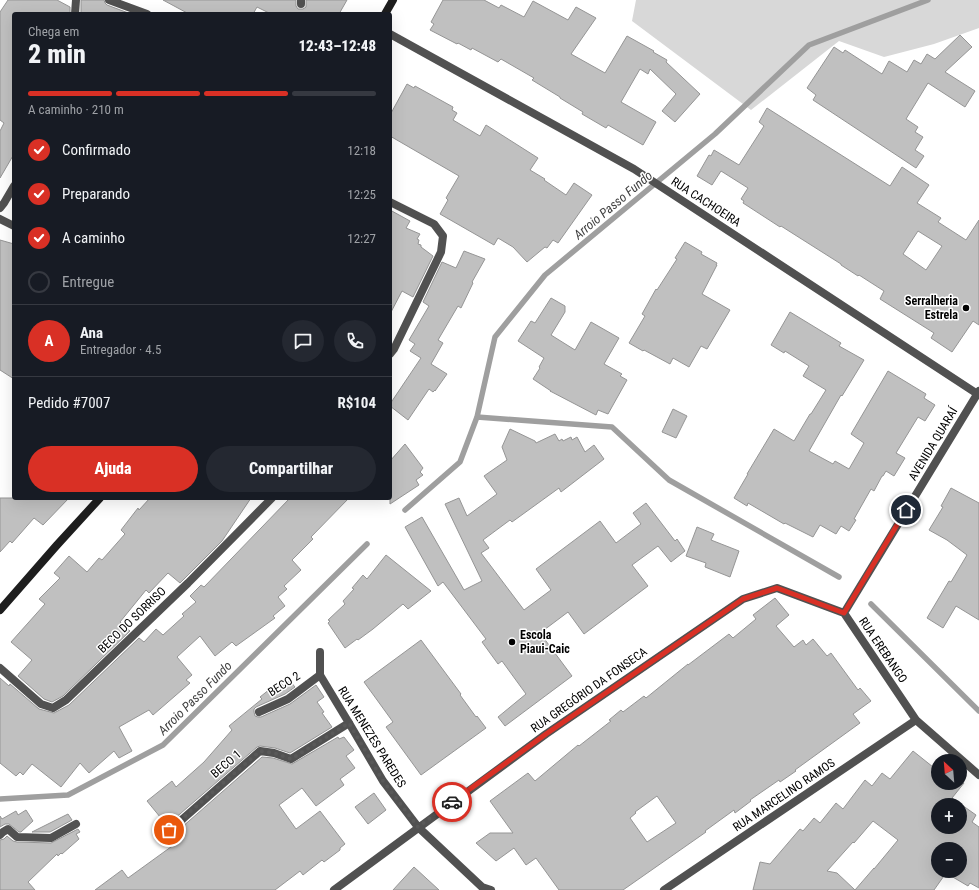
<!DOCTYPE html>
<html lang="pt">
<head>
<meta charset="utf-8">
<style>
  body { margin:0; font-family:"Roboto Condensed",sans-serif; background:#242831; color:#f1f3f6; height:100vh; display:flex; flex-direction:column; font-size:15px; white-space:nowrap }
  * { box-sizing:border-box; margin:0 }
  p { font-size:13px; color:#9ea1a6 }
  .icon { flex:none; width:22px; height:22px; fill:none; stroke:currentColor; stroke-width:2; stroke-linecap:round; stroke-linejoin:round }
  .map { position:relative; flex:1; overflow:hidden }
  .sheet { position:absolute; left:12px; top:12px; width:380px; height:488px; display:flex; flex-direction:column; background:#171b24; border-radius:4px; box-shadow:0 4px 16px #0002 }
  .sheet>* { flex:none }
  .needle { width:26px; rotate:334deg }
  .controls { position:absolute; left:931px; top:754px; display:grid; gap:8px }
  .controls a { display:grid; place-items:center; width:36px; height:36px; border-radius:50%; background:#171b24; box-shadow:0 4px 16px #0002; font-size:20px }
  .pin { position:absolute; display:grid; place-items:center; width:34px; height:34px; color:#fff; margin:-17px; border:2px solid #fff; border-radius:50%; box-shadow:0 1px 4px #0007 }
  .courier { position:absolute; display:grid; place-items:center; width:40px; height:40px; margin:-20px; border:3px solid #d93025; border-radius:50%; background:#fff; color:#222; box-shadow:0 1px 5px #0007 }
  .overview em { font-style:normal; font-weight:800 }
  .overview div { display:flex; flex-direction:column-reverse }
  .overview { display:flex; align-items:center; justify-content:space-between; height:68px; padding:0 16px }
  h1 { font-size:26px; font-weight:800; line-height:30px }
  .bar { display:grid; grid-template-columns:repeat(4,1fr); gap:6px 4px; align-content:center; height:48px; padding:0 16px }
  .bar i { height:5px; border-radius:3px; background:#363941 }
  .bar .selected { background:#d93025 }
  .bar p { grid-column:span 4 }
  .line { display:flex; align-items:center; gap:10px; padding:0 16px; border-top:1px solid #363941 }
  .line div { flex:1 }
  .round { display:grid; place-items:center; flex:none; width:42px; height:42px; border-radius:21px; background:#242831 }
  ol { padding:0 16px; list-style:none }
  li { display:flex; align-items:center; gap:12px; height:44px }
  li p { margin-inline-start:auto }
  li .icon { padding:4px; border-radius:50%; background:#d93025; color:#fff; stroke-width:4 }
  li:last-child { color:#9ea1a6 }
  li i { width:22px; height:22px; border:2px solid #363941; border-radius:50% }
  .primary-button { display:flex; gap:8px; margin-top:auto; padding:8px 16px }
  .primary-button a { flex:1; height:46px; border-radius:24px; background:#d93025; color:#fff; font-size:16px; font-weight:800; line-height:46px; text-align:center }
  .primary-button a+a { background:#242831; color:#f1f3f6 }
  .map>svg:first-child { display:block }
  .green { fill:#d8d8d8 }
  .lines { fill:none; stroke-linecap:round; stroke-linejoin:round }
  .stream { stroke:#9f9f9f; stroke-width:5.5 }
  .building { fill:#c0c0c0; stroke:#959595; fill-rule:evenodd }
  .lane { stroke:#515151; stroke-width:8 }
  .street { stroke:#515151; stroke-width:8 }
  .secondary { stroke:#1e1e1e; stroke-width:8 }
  .done { stroke:#595959; stroke-width:4; stroke-dasharray:0 7.2 }
  .route { stroke:#d93025; stroke-width:5 }
  .poi-dot { fill:#000; stroke:#fff; stroke-width:1.5 }
  .labels { text-anchor:middle; dominant-baseline:central; stroke-width:3; stroke-linejoin:round; paint-order:stroke }
  .street-label { font-size:12px; fill:#000; stroke:#fff }
  .poi-label { font-size:12px; font-weight:bold; fill:#000; stroke:#fff; text-anchor:end }
  .water-label { font-size:13px; font-style:italic; fill:#404040; stroke:#fff }
</style>
</head>
<body>
<div class="map">
<svg width="979" height="890" viewBox="0 0 979 890">
  <rect width="100%" height="100%" fill="#fff"/>
  <!-- green -->
  <path class="green" d="M636,0H979V28L934,44L884,57L839,41L751,110L632,21Z"/>
  <g class="lines">
    <!-- stream -->
    <path class="stream" d="M477,417L612,427L669,480L839,577
      M405,510L460,462L477,417L495,337L545,275L715,134L809,45L928,0
      M871,604L979,711
      M0,799L68,795L163,745L367,544"/>
  </g>
  <!-- building -->
  <path class="building" d="M8,0H57L70,7V14H14V154L0,178V131L4,123L0,120V12Z
    M81,0H104L105,3L107,5L131,14H81Z
    M163,0H296V6L298,9H303L306,7V0H347L339,14H271L257,7L253,14H189Z
    M443,0H484L499,8L501,5L524,17L533,1L568,20L576,7L596,18L571,54L605,73L627,36L654,51L653,52L667,60L666,62L700,94L675,122L662,111L676,94L650,69L648,74L640,69L621,102L656,122L643,145L608,125L606,128L582,114L583,112L560,98V97L532,80L534,78L501,59L498,62L472,48L471,50L458,43L457,44L430,30L434,24L431,22Z
    M960,35L972,47L945,72L975,91L965,107L928,83L906,119L918,127L915,132L923,137L915,150L924,156L916,168L813,100L816,95L807,88L834,47L843,53L845,50L882,74L889,61L907,72L914,60L921,64L927,54L935,59Z
    M407,84L414,88L415,86L453,107L452,110L457,113L453,120L480,136L486,125L538,158L530,170L545,179L544,180L566,195L574,183L592,195L558,243L553,240L547,248L545,247L527,262L513,247L498,238L494,245L440,214L448,200L446,198L459,176L390,136V115Z
    M767,108L890,186L902,167L929,185L917,203L941,218L938,222L966,240L979,220V325L973,321L952,352L931,338L934,333L880,299L884,291L859,275L858,276L841,265V264L781,226L780,227L743,203L744,201L741,199L748,188L721,171L712,185L697,176L709,155L711,156L714,150L739,165L764,126L759,122ZM918,231L942,246L926,270L903,254Z
    M390,210L410,221L406,228L420,234L417,239L419,240L418,244L421,245V247L433,256L413,297L402,291L390,314Z
    M0,240L14,244V379L0,370Z
    M685,242L702,252L701,254L717,263L716,265H717L702,294L730,310L707,349L701,346L689,367L673,358L670,364L644,350L643,351L629,343L645,316L642,314L656,289L657,290L677,259L675,258Z
    M464,251L485,259L472,282L473,283L461,308L458,306L438,340L443,343L431,364L447,374L435,391V390L433,392L429,389L408,420L390,406V404L421,358L410,351L415,344L409,340L429,306L423,302L442,262L456,268Z
    M551,298L565,306V312L551,335L575,350L591,322L619,338L604,364L622,374L620,376L627,380L608,414L598,410L596,415L550,391H551L533,379L540,368L539,367L544,358L518,341L531,321L535,323Z
    M790,312L841,343L839,346L864,360L842,396L841,395L809,451L833,464L835,461L849,469L864,443L851,434L888,371L926,394L924,398L935,405L925,421L918,417L896,453L905,458L894,476L886,471L883,476H882L874,491L871,489L854,519L856,520L849,531L841,526L836,534L820,525L813,537L785,523L784,524L748,503L747,506L734,498L748,474H747L774,429L794,441L810,414H811L826,390L803,376L809,366L785,351L784,353L771,345Z
    M673,409L687,416L676,438L662,432Z
    M510,429L535,441L536,443L555,434L559,441L562,439L563,441L571,437L572,440L577,437L585,452L594,445L604,459L561,492L559,488L512,522L510,520L483,540L489,548L481,553L524,610L551,590L536,569L600,521L616,543L641,524L633,513L646,503L675,541L677,539L685,551L671,562L658,546L632,565L648,586L584,634L568,612L540,633L572,676L505,726L498,717L526,694L502,661L498,664L482,642L486,639L443,582L438,586L405,527L422,517L464,590L482,581L445,504L459,498L467,516L497,494L484,476L507,460L502,447Z
    M405,444L423,468L420,472L423,475L416,480L419,485L390,504V461Z
    M951,488L979,503V620L956,606L943,628L927,618L949,581L951,582L967,555L947,540L929,530L943,507L941,506Z
    M0,498H69L43,525L34,518L12,543L10,541L0,552Z
    M150,498H251L222,541L180,583L168,573L149,593L146,590L120,622L130,631L63,696L52,702L44,699L18,676L32,660L11,642L45,604L39,599L60,578L54,573L69,556L87,572L99,558L102,560L125,534L121,530L138,508L139,510Z
    M290,498H349L311,537L313,539L292,560L301,570L284,586L287,589L278,597L285,606L273,616L275,618L236,646L232,642L215,656L200,636L177,657L192,675L186,680L190,683L153,715L149,710L119,727L132,751L119,758L114,751L89,773L80,763L61,787L32,764L23,775L20,772L16,776L0,763V678L9,686L10,684L39,709L54,713L69,705L139,638L144,642L156,629L163,635L184,616L182,614L196,602L190,596L201,585L204,587Z
    M697,527L714,534L711,540L739,551L730,577L705,567L706,563L686,556Z
    M386,555L431,591L408,609L403,604L373,629L358,640L357,639L345,648L328,623L330,621L328,620L345,604L343,601L354,589L352,588L363,575L367,579Z
    M775,598L789,615L776,626L794,647L803,640L806,645L813,639L827,656L831,653L858,690L860,688L871,701L853,714L860,723L795,770L796,771L780,782L779,780L750,800L751,801L735,813L734,810L705,831L706,832L623,890H559L536,858L526,865L514,848L496,861L476,843L490,833H513L490,801L528,773L535,781L578,745L579,746L611,721L609,720L621,710L623,712L644,696L646,698L688,664V665L729,634L733,638L756,619L753,615ZM657,796L676,823L647,842L630,818L636,813L635,812Z
    M421,640L461,694L460,695L476,717L477,716L486,728L421,775L386,727L393,722L364,682Z
    M280,681L283,686L290,681L295,687L285,694L256,707L254,709V712L255,716L258,717H261L290,704L316,685L324,697L317,702L324,712L322,713L332,727L290,753L275,748L260,746L257,747L165,827L164,830L161,827L165,823L147,801L172,781L176,787L204,762L232,730L229,726L262,699L260,697Z
    M338,737L339,739L344,737L354,750L346,756L355,768L340,779L344,785L316,806L302,788L279,805L296,829L320,811L345,844L340,848V850L324,862L322,860L303,875L300,871L275,890H95L122,870L128,878L175,844L169,836L173,835L262,757L273,758L292,764Z
    M913,751L938,771V783H964L952,798L976,815L972,822L979,827V888L970,883L968,886L946,873L934,890H855L874,868V869L898,840L873,821L854,843L853,842L827,871L837,873L855,890H753L760,862L770,864L800,829L803,831L814,818L820,823L836,803L843,809L865,780L872,786L882,773L890,779ZM938,805H960V827H938ZM938,849H960V871H938Z
    M374,793L386,810L368,824L355,807Z
    M26,810L33,821L21,832H19L9,824H5L0,827V816L2,819L16,811L18,815Z
    M68,814L72,820L50,832H32Z
    M78,829L80,832L76,834L79,839L62,854L61,853L58,856L57,854L28,882L35,890H0V840L4,839L7,836L13,841L17,842L51,843Z
    M414,867L439,890H393Z"/>
  <g class="lines">
    <!-- lane -->
    <path class="lane" d="M109,0L147,14
      M301,4V0
      M75,14L76,0
      M0,208L4,203L14,186
      M0,219L14,226
      M259,712L288,699L320,675
      M169,831L260,751L274,753L291,759L349,723L320,675V652
      M0,835L3,832L8,829L17,837L51,838L76,824"/>
    <!-- street -->
    <path class="street" d="M390,34L634,169L979,395
      M390,202L434,224L443,236L441,252L394,349L390,354
      M844,613L979,391
      M0,668L41,704L53,708L66,700L188,583L272,498
      M349,723L383,781L418,827L482,887L491,890
      M334,890L546,734L743,599L777,588L844,613L916,720L979,775
      M664,890L916,720"/>
    <!-- secondary -->
    <path class="secondary" d="M385,14L393,0
      M0,610L57,545L100,498"/>
  </g>
  <g class="lines">
    <!-- done -->
    <path class="done" d="M169,830L260,751L274,753L291,759L349,723L383,781L418,827L452,802"/>
    <!-- route -->
    <path class="route" d="M452,802L546,734L743,599L777,588L844,613L906,510"/>
  </g>
  <!-- markers -->
  <g class="poi-dot">
    <circle cx="966" cy="308" r="4"/>
    <circle cx="512" cy="642" r="4"/>
  </g>
  <g class="labels">
    <!-- street labels -->
    <g class="street-label">
      <text transform="translate(706 202) rotate(33)">RUA CACHOEIRA</text>
      <text transform="translate(933 444) rotate(-59)">AVENIDA QUARAÍ</text>
      <text transform="translate(132 620) rotate(-44)">BECO DO SORRISO</text>
      <text transform="translate(883 650) rotate(56)">RUA EREBANGO</text>
      <text transform="translate(284 684) rotate(-32)">BECO 2</text>
      <text transform="translate(589 690) rotate(-35)">RUA GREGÓRIO DA FONSECA</text>
      <text transform="translate(372 737) rotate(58)">RUA MENEZES PAREDES</text>
      <text transform="translate(226 764) rotate(-41)">BECO 1</text>
      <text transform="translate(784 795) rotate(-34)">RUA MARCELINO RAMOS</text>
    </g>
    <!-- poi labels -->
    <g class="poi-label">
      <text x="958" y="301">Serralheria<tspan x="958" dy="14">Estrela</tspan></text>
      <text x="520" y="635" text-anchor="start">Escola<tspan x="520" dy="14">Piaui-Caic</tspan></text>
    </g>
    <!-- water labels -->
    <g class="water-label">
      <text transform="translate(613 205) rotate(-40)">Arroio Passo Fundo</text>
      <text transform="translate(195 698) rotate(-45)">Arroio Passo Fundo</text>
    </g>
  </g>
</svg>
<div class="controls">
<a><svg class="needle" viewBox="-14 -14 28 28"><path d="M0-13l5 13h-10z" fill="#e53935"/><path d="M0 13l5-13h-10z" fill="#9ea1a6"/></svg></a>
<a>+</a>
<a>−</a>
</div>
<div class="pin" style="left:169px;top:830px;background:#ea580c"><svg class="icon" aria-label="bag" viewBox="0 0 24 24"><path d="M5 8h14l-1 12H6zM9 8a3 3 0 0 1 6 0"/></svg></div>
<div class="pin" style="left:906px;top:510px;background:#1f2937"><svg class="icon" aria-label="home" viewBox="0 0 24 24"><path d="M3 11l9-7 9 7M6 9v11h12V9"/></svg></div>
<div class="courier" style="left:452px;top:802px"><svg class="icon" aria-label="car" viewBox="0 0 24 24"><path d="M5 17H2v-5l4-1 3-4h7l3 4 3 1v5h-3M9 17h6M6 11h13"/><circle cx="7" cy="17" r="2"/><circle cx="17" cy="17" r="2"/></svg></div>
<section class="sheet">
<div class="overview"><div><h1>2 min</h1><p>Chega em</p></div><em>12:43–12:48</em></div>
<div class="bar"><i class="selected"></i><i class="selected"></i><i class="selected"></i><i></i><p>A caminho · 210 m</p></div>
<ol>
<li><svg class="icon" aria-label="check" viewBox="0 0 24 24"><path d="M5 12l5 5 9-10"/></svg>Confirmado<p>12:18</p></li>
<li><svg class="icon" aria-label="check" viewBox="0 0 24 24"><path d="M5 12l5 5 9-10"/></svg>Preparando<p>12:25</p></li>
<li><svg class="icon" aria-label="check" viewBox="0 0 24 24"><path d="M5 12l5 5 9-10"/></svg>A caminho<p>12:27</p></li>
<li><i></i>Entregue</li>
</ol>
<div class="line" style="height:72px"><b class="round" style="background:#d93025;color:#fff">A</b><div><b>Ana</b><p>Entregador · 4.5</p></div><a class="round"><svg class="icon" aria-label="chat" viewBox="0 0 24 24"><path d="M4 5h16v11H9l-5 4z"/></svg></a><a class="round"><svg class="icon" aria-label="phone" viewBox="0 0 24 24"><path d="M5 4h4l2 5-3 2q2 4 5 5l2-3 5 2v4C11 20 4 13 5 4z"/></svg></a></div>
<div class="line" style="height:52px"><div>Pedido #7007</div><b>R$104</b></div>
<div class="primary-button"><a>Ajuda</a><a>Compartilhar</a></div>
</section>
</div>
</body>
</html>
